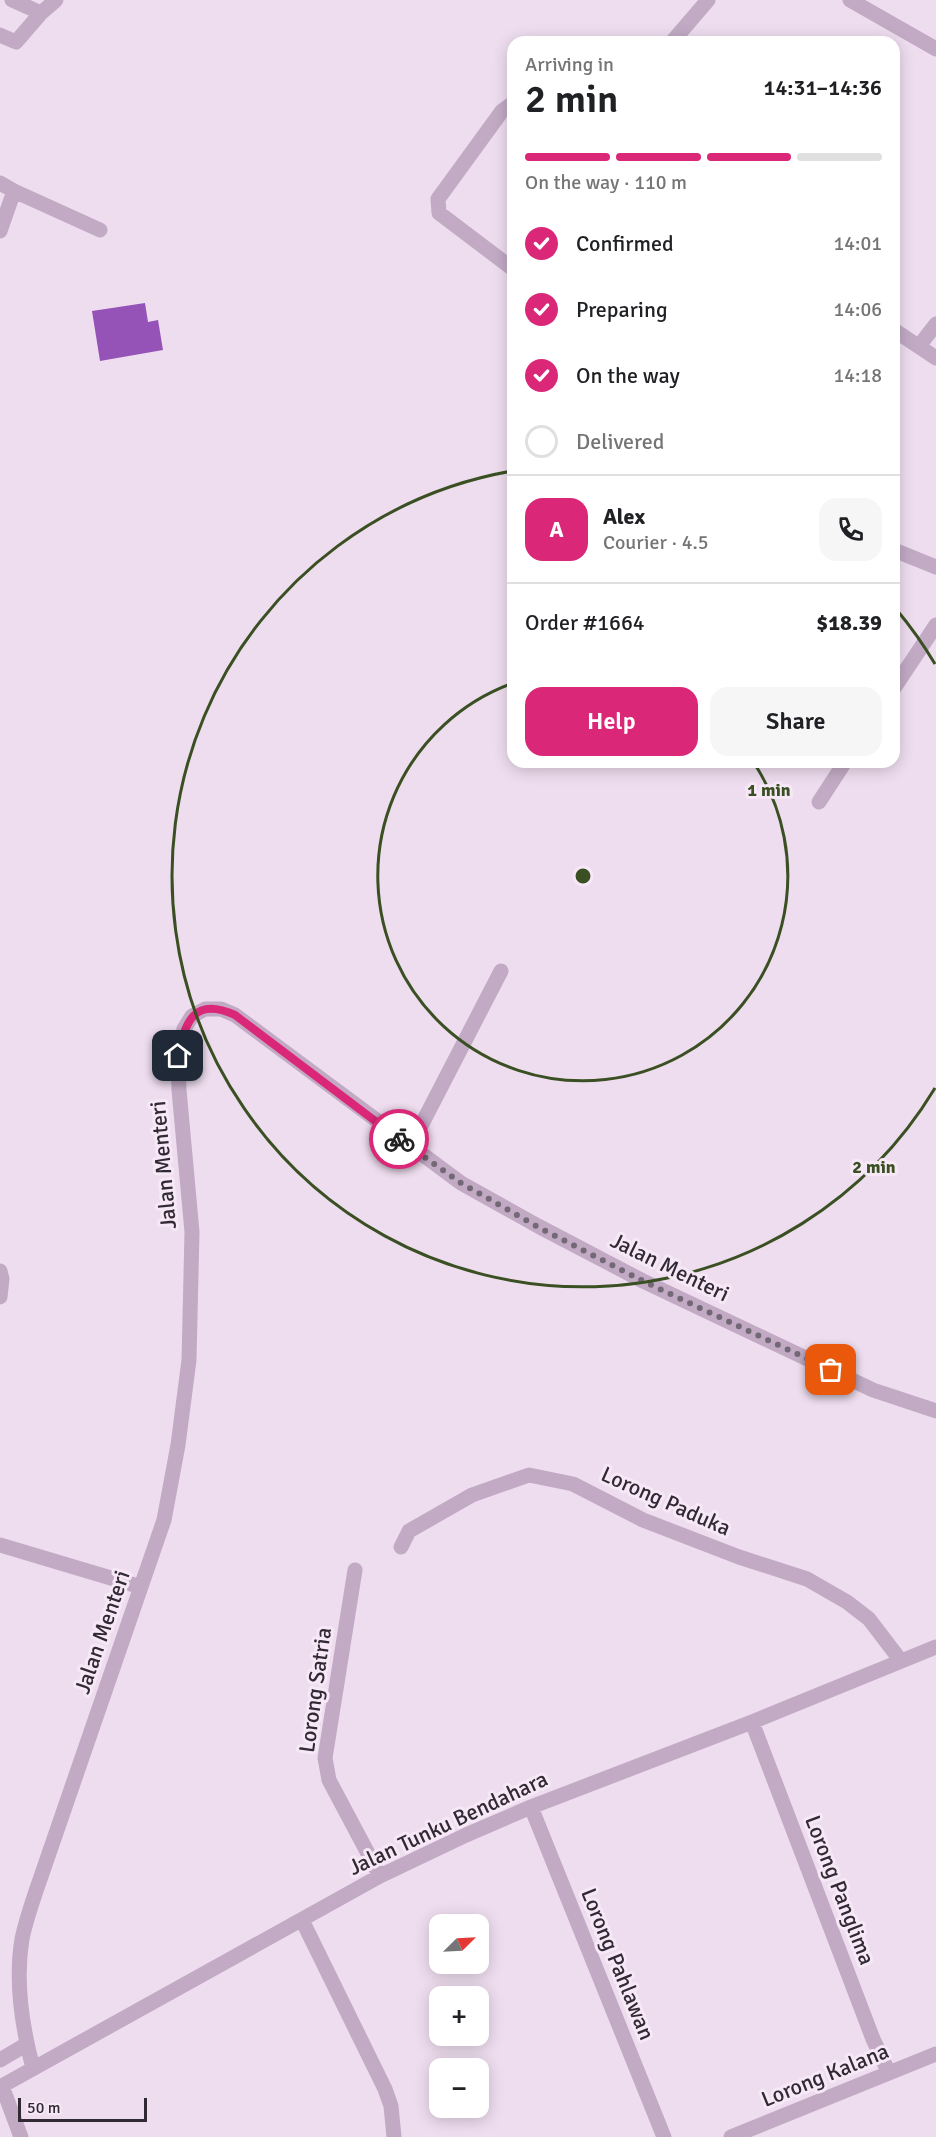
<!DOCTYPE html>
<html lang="en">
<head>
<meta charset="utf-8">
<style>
  body { margin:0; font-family:Signika,sans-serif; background:#f6f6f6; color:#202124; height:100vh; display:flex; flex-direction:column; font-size:22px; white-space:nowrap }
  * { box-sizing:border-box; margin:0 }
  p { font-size:20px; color:#757577 }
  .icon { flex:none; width:33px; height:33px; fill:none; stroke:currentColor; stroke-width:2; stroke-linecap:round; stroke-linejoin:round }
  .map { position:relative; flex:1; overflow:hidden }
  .panel { position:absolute; left:507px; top:36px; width:393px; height:732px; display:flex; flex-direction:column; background:#fff; border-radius:18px; box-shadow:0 3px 15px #0003 }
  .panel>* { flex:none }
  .needle { width:39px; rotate:66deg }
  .controls { position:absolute; left:429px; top:1914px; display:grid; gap:12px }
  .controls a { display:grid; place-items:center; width:60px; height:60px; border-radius:12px; background:#fff; box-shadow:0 3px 15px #0003; font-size:30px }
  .scale { position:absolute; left:18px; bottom:15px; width:129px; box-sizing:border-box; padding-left:6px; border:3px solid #312934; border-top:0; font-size:16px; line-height:21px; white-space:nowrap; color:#312934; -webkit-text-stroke:4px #f7e8f7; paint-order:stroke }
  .pin { position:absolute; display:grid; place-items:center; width:51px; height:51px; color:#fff; margin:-26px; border-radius:12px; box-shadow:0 3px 9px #0006 }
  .courier { position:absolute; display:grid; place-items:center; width:60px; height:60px; margin:-30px; border:4px solid #db2777; border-radius:50%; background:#fff; color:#222; box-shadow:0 2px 8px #0007 }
  .headline em { font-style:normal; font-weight:600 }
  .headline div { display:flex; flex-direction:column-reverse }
  .headline { display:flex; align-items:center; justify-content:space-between; height:102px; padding:0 18px }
  h1 { font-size:39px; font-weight:600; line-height:45px }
  .bar { display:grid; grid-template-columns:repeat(4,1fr); gap:9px 6px; align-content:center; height:72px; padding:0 18px }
  .bar i { height:8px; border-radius:4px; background:#e0e0e0 }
  .bar .selected { background:#db2777 }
  .bar p { grid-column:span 4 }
  .line { display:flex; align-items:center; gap:15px; padding:0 18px; border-top:2px solid #e0e0e0 }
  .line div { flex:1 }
  .round { display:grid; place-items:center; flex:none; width:63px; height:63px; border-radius:18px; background:#f6f6f6 }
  ol { padding:0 18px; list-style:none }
  li { display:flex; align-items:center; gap:18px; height:66px }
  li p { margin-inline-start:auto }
  li .icon { padding:6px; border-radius:50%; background:#db2777; color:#fff; stroke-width:4 }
  li:last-child { color:#757577 }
  li i { width:33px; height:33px; border:3px solid #e0e0e0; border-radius:50% }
  .button { display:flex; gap:12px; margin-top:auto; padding:12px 18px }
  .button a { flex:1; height:69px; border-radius:18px; background:#db2777; color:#fff; font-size:24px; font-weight:600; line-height:69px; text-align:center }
  .button a+a { background:#f6f6f6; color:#202124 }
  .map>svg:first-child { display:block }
  .building { fill:#9552b7 }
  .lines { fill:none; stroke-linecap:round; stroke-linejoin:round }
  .minor { stroke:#c2aac5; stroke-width:15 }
  .done { stroke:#736875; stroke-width:6; stroke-dasharray:0 10.8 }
  .route { stroke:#db2777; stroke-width:8 }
  .ring { fill:none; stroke:#3a5023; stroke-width:3 }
  .labels { text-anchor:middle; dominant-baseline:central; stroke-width:6; stroke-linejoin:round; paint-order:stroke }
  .street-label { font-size:22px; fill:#312934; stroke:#f7e8f7 }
  .centre { fill:#3a5023; stroke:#f7e8f7; stroke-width:3 }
  .ring-label { font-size:18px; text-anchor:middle; font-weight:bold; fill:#3a5023; stroke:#f7e8f7; stroke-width:6; stroke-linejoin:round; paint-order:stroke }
</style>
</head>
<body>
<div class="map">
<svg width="936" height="2137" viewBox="0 0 936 2137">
  <rect width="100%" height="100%" fill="#eeddef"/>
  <!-- building -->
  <path class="building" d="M145,303L148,322L158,320L163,350L100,361L92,311Z"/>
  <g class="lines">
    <!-- minor -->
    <path class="minor" d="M12,0L41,13
      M850,0L936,49
      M0,35L16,42L41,13L56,0
      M672,42L708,0
      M513,103L502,111L438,199L439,213L513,269
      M0,183L14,191L100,230
      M0,231L14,191
      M894,330L936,358
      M919,346L936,324
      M894,550L936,567
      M894,688L936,625
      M819,802L845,762
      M410,1147L501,971
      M0,1271L2,1279L0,1297
      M0,1545L141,1587
      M401,1547L409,1531L472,1495L529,1475L573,1484L643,1520L739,1557L807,1579L847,1602L869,1619L901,1661
      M355,1570L325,1758L329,1780L380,1876
      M752,1722L873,2039L889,2073
      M531,1807L664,2137
      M302,1920L385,2089L391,2106L394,2137
      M0,2060L27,2044
      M33,2068C22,2027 15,1981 22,1939C25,1924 30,1909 35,1894L164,1520L178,1445L189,1360L192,1232L179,1090L178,1056L184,1029L192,1016L205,1009H221L235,1015L461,1183L538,1226L643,1281L873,1390L936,1411
      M2,2086L21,2137
      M0,2087L380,1876L466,1835L531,1807L752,1722L936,1647
      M731,2137L936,2054"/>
  </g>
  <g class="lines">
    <!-- done -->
    <path class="done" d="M399,1139L461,1183L538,1227L643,1281L831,1370"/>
    <!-- route -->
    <path class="route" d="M178,1056C185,1022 194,996 235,1015L399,1139"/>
  </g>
  <!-- distance rings -->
  <g class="ring">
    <path d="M754 763A205 205 0 1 1 513 683"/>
    <path d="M935 1088A411 411 0 1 1 512 471M896 609A411 411 0 0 1 935 664"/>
  </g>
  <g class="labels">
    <!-- street labels -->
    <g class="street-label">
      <text transform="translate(163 1165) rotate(-95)">Jalan Menteri</text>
      <text transform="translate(670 1267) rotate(26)">Jalan Menteri</text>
      <text transform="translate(666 1501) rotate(24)">Lorong Paduka</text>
      <text transform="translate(102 1632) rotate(-71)">Jalan Menteri</text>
      <text transform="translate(315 1690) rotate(-82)">Lorong Satria</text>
      <text transform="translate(448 1823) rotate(-25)">Jalan Tunku Bendahara</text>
      <text transform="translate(840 1890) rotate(69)">Lorong Panglima</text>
      <text transform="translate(618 1964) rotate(68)">Lorong Pahlawan</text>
      <text transform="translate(825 2075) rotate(-22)">Lorong Kalana</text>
    </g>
  </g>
  <circle cx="583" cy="876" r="9" class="centre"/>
  <g class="ring-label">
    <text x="769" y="796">1 min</text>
    <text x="874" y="1173">2 min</text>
  </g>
</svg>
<div class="controls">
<a><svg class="needle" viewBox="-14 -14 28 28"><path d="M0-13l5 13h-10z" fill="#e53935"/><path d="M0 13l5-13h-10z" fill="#757577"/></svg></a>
<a>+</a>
<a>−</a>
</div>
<div class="scale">50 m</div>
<div class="pin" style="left:831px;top:1370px;background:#ea580c"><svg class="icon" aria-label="bag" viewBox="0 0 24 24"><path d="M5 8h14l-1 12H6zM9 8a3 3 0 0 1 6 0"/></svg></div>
<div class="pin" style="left:178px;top:1056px;background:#1f2937"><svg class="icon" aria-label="home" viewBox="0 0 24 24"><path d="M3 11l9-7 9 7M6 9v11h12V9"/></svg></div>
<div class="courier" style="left:399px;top:1139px"><svg class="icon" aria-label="bike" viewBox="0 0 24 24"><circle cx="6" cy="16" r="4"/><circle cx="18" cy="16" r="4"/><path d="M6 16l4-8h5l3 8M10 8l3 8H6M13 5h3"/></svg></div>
<section class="panel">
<div class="headline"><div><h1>2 min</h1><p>Arriving in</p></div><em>14:31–14:36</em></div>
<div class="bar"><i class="selected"></i><i class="selected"></i><i class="selected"></i><i></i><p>On the way · 110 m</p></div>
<ol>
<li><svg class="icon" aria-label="check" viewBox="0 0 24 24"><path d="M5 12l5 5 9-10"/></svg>Confirmed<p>14:01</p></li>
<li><svg class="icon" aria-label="check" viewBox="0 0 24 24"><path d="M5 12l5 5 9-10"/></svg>Preparing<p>14:06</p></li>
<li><svg class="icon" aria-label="check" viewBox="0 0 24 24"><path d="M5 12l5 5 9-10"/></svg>On the way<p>14:18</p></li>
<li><i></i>Delivered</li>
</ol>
<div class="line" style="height:108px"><b class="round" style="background:#db2777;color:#fff">A</b><div><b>Alex</b><p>Courier · 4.5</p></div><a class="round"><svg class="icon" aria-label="phone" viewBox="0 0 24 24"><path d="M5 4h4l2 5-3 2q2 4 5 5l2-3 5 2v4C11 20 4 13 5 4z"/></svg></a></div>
<div class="line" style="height:78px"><div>Order #1664</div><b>$18.39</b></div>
<div class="button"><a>Help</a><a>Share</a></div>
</section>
</div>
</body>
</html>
